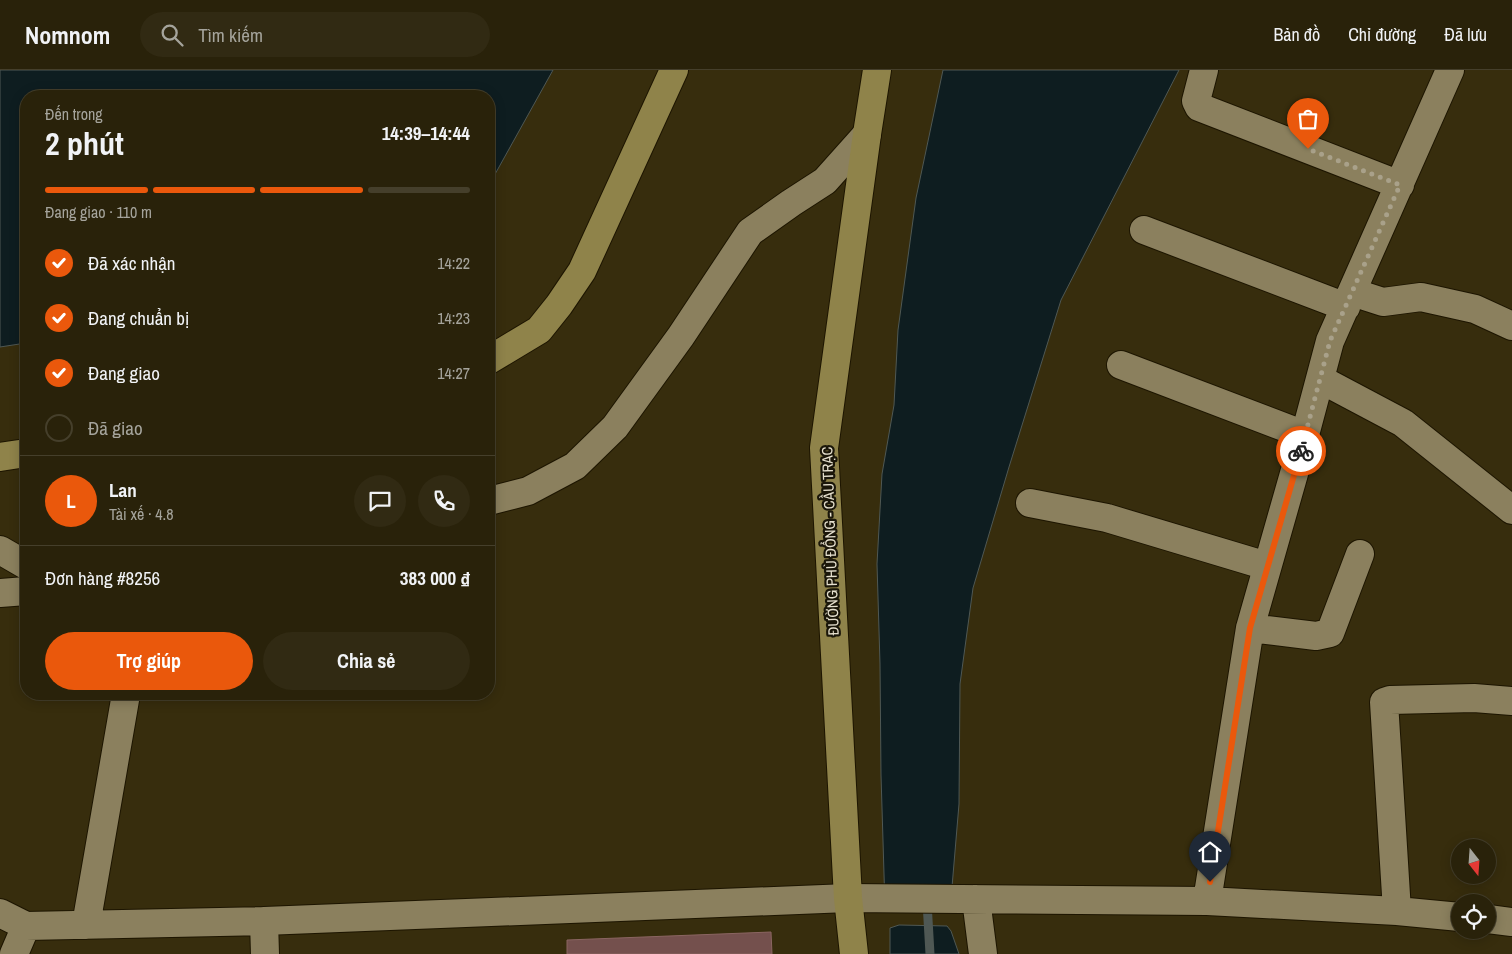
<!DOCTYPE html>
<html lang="vi">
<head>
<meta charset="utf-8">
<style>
  body { margin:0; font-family:"Archivo Narrow",sans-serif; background:#312a13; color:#f1f3f6; height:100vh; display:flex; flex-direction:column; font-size:19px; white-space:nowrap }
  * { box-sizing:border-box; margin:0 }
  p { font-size:16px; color:#a5a49c }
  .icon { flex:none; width:28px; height:28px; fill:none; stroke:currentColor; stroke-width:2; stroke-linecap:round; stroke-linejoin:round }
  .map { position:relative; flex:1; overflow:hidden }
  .side { position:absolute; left:20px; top:20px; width:475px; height:610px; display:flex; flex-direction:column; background:#29220a; border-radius:20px; box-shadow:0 2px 12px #0003,0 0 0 1px #453f2b }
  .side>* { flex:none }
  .needle { width:32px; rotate:163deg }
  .buttons { position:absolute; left:1451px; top:769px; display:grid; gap:10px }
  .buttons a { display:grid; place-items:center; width:45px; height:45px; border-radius:50%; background:#29220a; box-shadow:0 2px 12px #0003,0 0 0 1px #453f2b; font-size:25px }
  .pin { position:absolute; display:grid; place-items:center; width:42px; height:42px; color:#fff; margin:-51px -21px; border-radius:50% 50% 50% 0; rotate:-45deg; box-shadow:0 0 5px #0007 }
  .pin .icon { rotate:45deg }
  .courier { position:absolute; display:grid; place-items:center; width:50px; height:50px; margin:-25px; border:4px solid #ea580c; border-radius:50%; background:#fff; color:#222; box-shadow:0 1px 6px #0007 }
  .overview em { font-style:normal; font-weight:700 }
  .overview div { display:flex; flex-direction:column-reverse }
  .overview { display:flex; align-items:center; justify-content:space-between; height:85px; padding:0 25px }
  h1 { font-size:32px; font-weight:700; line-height:38px }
  .bar { display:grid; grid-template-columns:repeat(4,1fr); gap:8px 5px; align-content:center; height:60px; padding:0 25px }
  .bar i { height:6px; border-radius:4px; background:#453f2b }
  .bar .selected { background:#ea580c }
  .bar p { grid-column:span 4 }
  .line { display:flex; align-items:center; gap:12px; padding:0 25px; border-top:1px solid #453f2b }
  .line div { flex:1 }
  .round { display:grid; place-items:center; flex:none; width:52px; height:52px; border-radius:26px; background:#312a13 }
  ol { padding:0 25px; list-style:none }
  li { display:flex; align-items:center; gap:15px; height:55px }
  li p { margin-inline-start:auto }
  li .icon { padding:5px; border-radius:50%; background:#ea580c; color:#fff; stroke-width:4 }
  li:last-child { color:#a5a49c }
  li i { width:28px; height:28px; border:2px solid #453f2b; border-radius:50% }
  .button { display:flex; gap:10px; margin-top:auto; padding:10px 25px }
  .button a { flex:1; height:58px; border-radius:30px; background:#ea580c; color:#fff; font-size:20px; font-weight:700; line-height:58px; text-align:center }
  .button a+a { background:#312a13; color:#f1f3f6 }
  header { display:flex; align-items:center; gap:30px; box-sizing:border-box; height:70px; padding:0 25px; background:#29220a; border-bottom:1px solid #453f2b }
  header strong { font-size:24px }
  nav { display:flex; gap:28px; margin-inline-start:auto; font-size:18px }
  .search { width:350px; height:45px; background:#312a13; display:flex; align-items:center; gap:12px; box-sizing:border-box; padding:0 18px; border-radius:28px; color:#a5a49c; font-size:19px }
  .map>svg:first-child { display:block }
  .water { fill:#0e1d20; stroke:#4f5854 }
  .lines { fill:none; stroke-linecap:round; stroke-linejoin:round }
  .stream { stroke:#4f5854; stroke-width:9 }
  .building { fill:#74504d; stroke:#8a6561 }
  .street-casing { stroke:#1d1501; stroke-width:30 }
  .primary-casing { stroke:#1d1501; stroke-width:30 }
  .street { stroke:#8b805e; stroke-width:28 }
  .primary { stroke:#8f834a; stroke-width:28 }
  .done { stroke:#a9a18a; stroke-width:5; stroke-dasharray:0 9 }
  .route { stroke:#ea580c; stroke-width:6 }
  .labels { text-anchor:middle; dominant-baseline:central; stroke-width:4.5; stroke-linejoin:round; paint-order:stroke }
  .street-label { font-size:15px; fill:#e6e0ce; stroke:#1a1609 }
</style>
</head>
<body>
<header>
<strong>Nomnom</strong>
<div class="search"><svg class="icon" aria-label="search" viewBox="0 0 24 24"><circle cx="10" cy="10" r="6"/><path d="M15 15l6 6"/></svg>Tìm kiếm</div>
<nav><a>Bản đồ</a><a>Chỉ đường</a><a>Đã lưu</a></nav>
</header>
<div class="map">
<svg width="1512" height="884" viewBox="0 0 1512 884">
  <rect width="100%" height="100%" fill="#372d0d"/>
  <!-- water -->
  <path class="water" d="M0,0H553L489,115V26H26V273L0,277Z
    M943,0H1179L1061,230L1009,397L973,518L960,614L959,734L952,817L885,837L881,705L880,594L877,494L882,404L894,335L898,260L916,128Z
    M899,855L947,856L951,861L959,884H890V858Z"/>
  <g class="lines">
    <!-- stream -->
    <path class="stream" d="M927,832L930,884"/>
  </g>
  <!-- building -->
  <path class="building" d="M771,862L772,884H567V870Z"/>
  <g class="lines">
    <defs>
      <path id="street" d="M1204,0L1196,31L1199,37L1400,115
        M1144,160L1346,237
        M1352,222L1383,232L1421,227L1475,239L1512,256
        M1121,295L1305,365
        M1320,309L1403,353L1512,440
        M489,431L528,421L575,396L615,357L681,266L750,162L791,133L825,111L867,64
        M1030,433L1107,448L1267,496
        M0,480L26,495
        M0,523L26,521
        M1250,558L1316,566L1330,563L1360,484
        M976,829L983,884
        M1207,831L1250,558L1305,365L1330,271L1450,0
        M1397,841L1384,632L1390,630L1474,628L1512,631
        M0,843L26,856L264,851L848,828L1207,831L1397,841L1460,847
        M1488,849L1512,852
        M264,851L265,884
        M86,855L126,624
        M14,884L26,856"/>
      <path id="primary" d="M489,290L539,260L559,235L582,201L674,0
        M0,387L26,383
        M854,884L848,828L824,378L867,64L877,0"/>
    </defs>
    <!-- street casing -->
    <use href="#street" class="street-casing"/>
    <!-- primary casing -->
    <use href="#primary" class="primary-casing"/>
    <!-- street -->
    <use href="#street" class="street"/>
    <!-- primary -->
    <use href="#primary" class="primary"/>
  </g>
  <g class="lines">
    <!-- done -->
    <path class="done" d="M1301,381L1330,271L1400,115L1308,79"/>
    <!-- route -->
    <path class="route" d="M1210,812L1250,558L1301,381"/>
  </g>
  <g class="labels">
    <!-- street labels -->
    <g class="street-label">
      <text transform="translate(830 471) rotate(-92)">ĐƯỜNG PHÙ ĐỔNG - CẦU TRẠC</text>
    </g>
  </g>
</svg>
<div class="buttons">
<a><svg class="needle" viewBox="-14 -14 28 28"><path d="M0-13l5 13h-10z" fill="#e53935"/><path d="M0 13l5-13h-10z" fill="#a5a49c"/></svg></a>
<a><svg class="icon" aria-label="locate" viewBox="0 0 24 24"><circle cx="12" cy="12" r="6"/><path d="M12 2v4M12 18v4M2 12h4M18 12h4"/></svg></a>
</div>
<div class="pin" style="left:1308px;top:79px;background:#ea580c"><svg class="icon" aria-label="bag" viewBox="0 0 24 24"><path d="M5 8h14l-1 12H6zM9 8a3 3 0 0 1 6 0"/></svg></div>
<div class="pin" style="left:1210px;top:812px;background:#1f2937"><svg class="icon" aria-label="home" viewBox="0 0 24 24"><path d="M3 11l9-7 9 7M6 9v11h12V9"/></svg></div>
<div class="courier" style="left:1301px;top:381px"><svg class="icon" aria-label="bike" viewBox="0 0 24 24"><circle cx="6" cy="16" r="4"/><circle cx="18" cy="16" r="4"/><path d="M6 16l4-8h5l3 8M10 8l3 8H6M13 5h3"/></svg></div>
<section class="side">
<div class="overview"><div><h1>2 phút</h1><p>Đến trong</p></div><em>14:39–14:44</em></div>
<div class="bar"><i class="selected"></i><i class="selected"></i><i class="selected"></i><i></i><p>Đang giao · 110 m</p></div>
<ol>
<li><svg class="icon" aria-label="check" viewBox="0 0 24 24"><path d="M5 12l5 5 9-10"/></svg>Đã xác nhận<p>14:22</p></li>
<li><svg class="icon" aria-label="check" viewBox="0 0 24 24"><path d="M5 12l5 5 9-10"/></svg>Đang chuẩn bị<p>14:23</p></li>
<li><svg class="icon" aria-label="check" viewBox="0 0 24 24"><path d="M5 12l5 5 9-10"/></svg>Đang giao<p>14:27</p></li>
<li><i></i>Đã giao</li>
</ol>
<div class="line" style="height:90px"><b class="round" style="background:#ea580c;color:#fff">L</b><div><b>Lan</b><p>Tài xế · 4.8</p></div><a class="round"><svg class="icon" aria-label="chat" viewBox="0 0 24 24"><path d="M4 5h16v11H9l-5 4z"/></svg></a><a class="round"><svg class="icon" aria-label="phone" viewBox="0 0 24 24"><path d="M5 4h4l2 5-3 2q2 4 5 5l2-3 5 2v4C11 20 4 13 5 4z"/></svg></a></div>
<div class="line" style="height:65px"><div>Đơn hàng #8256</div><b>383 000 ₫</b></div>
<div class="button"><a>Trợ giúp</a><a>Chia sẻ</a></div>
</section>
</div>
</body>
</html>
